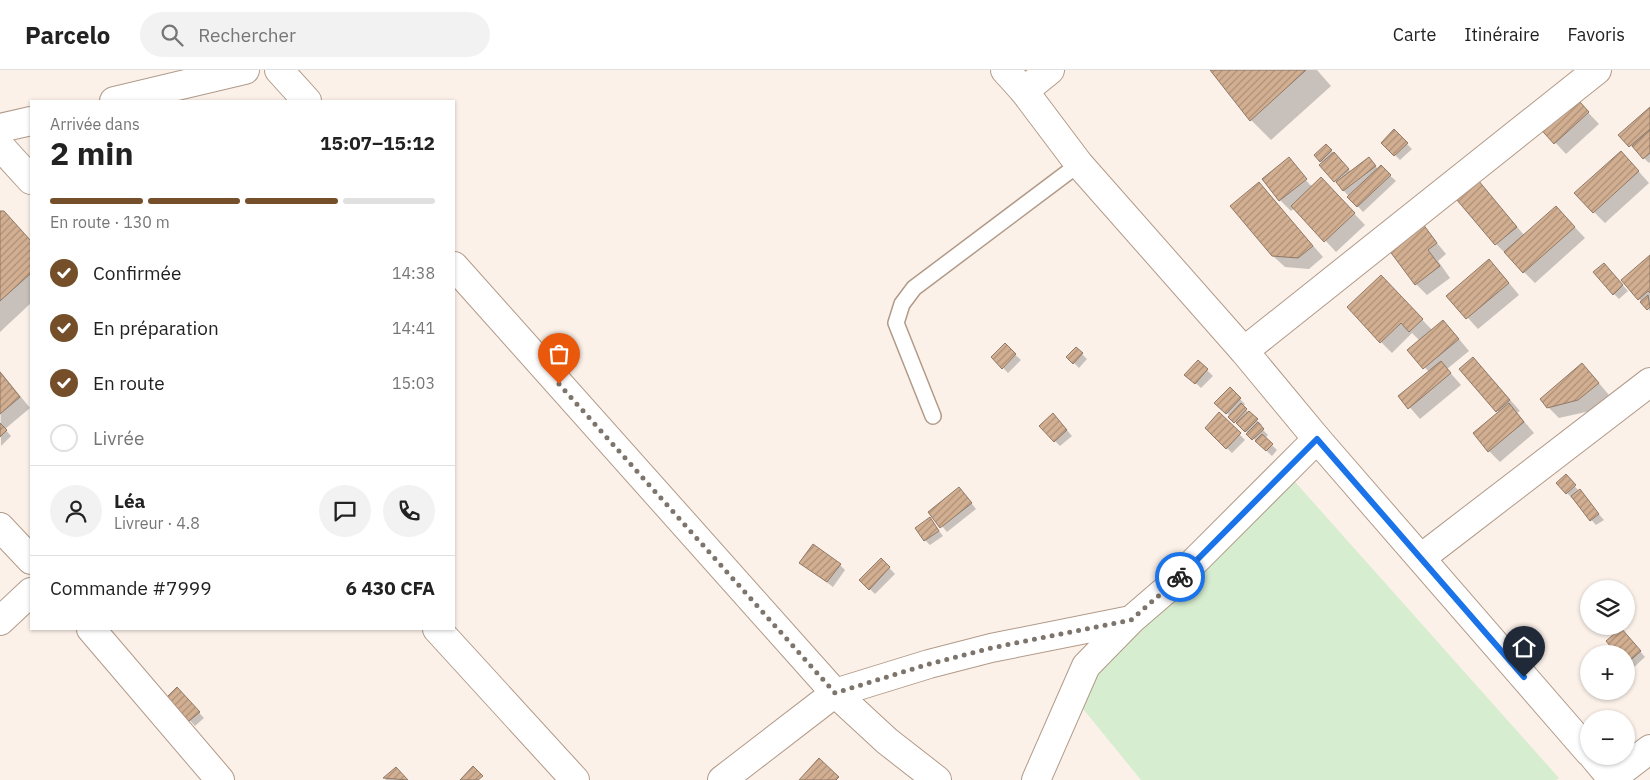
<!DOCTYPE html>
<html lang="fr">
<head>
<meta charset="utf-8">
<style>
  body { margin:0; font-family:"IBM Plex Sans",sans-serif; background:#f2f2f2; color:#222; height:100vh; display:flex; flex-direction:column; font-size:19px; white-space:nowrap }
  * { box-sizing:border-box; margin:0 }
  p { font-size:16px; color:#767676 }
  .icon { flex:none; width:28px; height:28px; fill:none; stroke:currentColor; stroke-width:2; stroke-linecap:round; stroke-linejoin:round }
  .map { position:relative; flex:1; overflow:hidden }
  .details { position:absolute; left:30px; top:30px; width:425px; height:530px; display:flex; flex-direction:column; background:#fff; border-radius:0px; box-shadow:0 1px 4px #0004 }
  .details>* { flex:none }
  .controls { position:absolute; left:1580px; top:510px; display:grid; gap:10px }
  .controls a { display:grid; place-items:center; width:55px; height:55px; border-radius:50%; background:#fff; box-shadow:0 1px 4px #0004; font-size:25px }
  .pin { position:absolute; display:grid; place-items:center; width:42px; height:42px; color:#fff; margin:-51px -21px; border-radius:50% 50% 50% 0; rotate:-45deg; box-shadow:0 0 5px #0007 }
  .pin .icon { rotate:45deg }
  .courier { position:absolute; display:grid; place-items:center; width:50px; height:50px; margin:-25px; border:4px solid #1a73e8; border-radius:50%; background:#fff; color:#222; box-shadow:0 1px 6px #0007 }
  .summary em { font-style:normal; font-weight:700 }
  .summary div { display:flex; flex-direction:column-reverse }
  .summary { display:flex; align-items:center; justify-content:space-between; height:85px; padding:0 20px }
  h1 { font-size:32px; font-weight:700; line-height:38px }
  .bar { display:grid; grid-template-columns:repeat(4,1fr); gap:8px 5px; align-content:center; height:60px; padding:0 20px }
  .bar i { height:6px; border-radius:4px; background:#e0e0e0 }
  .bar .current { background:#744f2a }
  .bar p { grid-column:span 4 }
  .line { display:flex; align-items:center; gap:12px; padding:0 20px; border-top:1px solid #e0e0e0 }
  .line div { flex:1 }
  .round { display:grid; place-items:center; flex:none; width:52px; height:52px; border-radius:26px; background:#f2f2f2 }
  ol { padding:0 20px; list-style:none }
  li { display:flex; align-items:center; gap:15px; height:55px }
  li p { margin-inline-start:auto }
  li .icon { padding:5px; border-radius:50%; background:#744f2a; color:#fff; stroke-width:4 }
  li:last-child { color:#767676 }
  li i { width:28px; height:28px; border:2px solid #e0e0e0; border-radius:50% }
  header { display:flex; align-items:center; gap:30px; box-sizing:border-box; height:70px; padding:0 25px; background:#fff; border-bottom:1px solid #e0e0e0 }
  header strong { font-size:24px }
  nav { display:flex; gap:28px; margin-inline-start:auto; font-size:18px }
  .search { width:350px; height:45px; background:#f2f2f2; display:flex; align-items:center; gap:12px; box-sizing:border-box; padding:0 18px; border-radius:28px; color:#767676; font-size:19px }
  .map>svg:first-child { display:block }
  .green { fill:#d7edd0 }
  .shadow { fill:#0003 }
  .building { fill:url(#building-hatch); stroke:#907967 }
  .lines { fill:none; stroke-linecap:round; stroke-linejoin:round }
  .service-casing { stroke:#b29a88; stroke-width:18 }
  .minor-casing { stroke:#b29a88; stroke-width:30 }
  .secondary-casing { stroke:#b29a88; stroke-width:30 }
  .service { stroke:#fff; stroke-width:15 }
  .minor { stroke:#fff; stroke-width:28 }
  .secondary { stroke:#fff; stroke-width:28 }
  .done { stroke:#7d746c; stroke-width:5; stroke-dasharray:0 9 }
  .route { stroke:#1a73e8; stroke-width:6 }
</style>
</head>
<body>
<header>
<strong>Parcelo</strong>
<div class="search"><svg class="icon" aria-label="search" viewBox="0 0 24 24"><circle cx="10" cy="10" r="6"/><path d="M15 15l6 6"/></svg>Rechercher</div>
<nav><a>Carte</a><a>Itinéraire</a><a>Favoris</a></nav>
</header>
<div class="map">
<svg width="1650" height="710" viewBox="0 0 1650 710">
  <defs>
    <pattern id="building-hatch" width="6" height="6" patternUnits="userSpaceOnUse" patternTransform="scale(1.25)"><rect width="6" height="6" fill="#d3af92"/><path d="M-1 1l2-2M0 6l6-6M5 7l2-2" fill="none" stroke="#ac8f77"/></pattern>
  </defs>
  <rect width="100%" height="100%" fill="#fbf1e9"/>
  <!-- green -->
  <path class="green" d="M1288,404L1559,708L1556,710H1141L1075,629Z"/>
  <!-- shadow -->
  <path class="shadow" d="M1211,0H1317L1331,16L1271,70L1251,50Z
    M1581,35L1599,54L1566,84L1538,54Z
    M1650,39V92L1649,93L1620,65Z
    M1394,61L1412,79L1400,90L1383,73Z
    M1326,75L1351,102L1374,93L1378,100L1381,97L1396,111L1363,142L1335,111L1316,85Z
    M1289,89L1310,115L1332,120L1365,155L1336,182L1295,138L1291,141L1280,130L1264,109Z
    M1632,94L1649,113L1605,153L1594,142Z
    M1473,106L1525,166L1567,149L1585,168L1535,213L1496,174L1453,123Z
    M1259,113L1323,187L1309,199L1285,197L1273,186Z
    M0,143L31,171V233L0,262Z
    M1420,152L1446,184L1438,191L1450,208L1427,225L1416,214Z
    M1650,186V241L1639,229Z
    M1609,200L1628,221L1619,229L1614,224Z
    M1500,202L1519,225L1478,259L1448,226Z
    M1392,218L1433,261L1454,263L1469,281L1447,299L1461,315L1420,349L1400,326L1429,302L1409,280L1420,271L1412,263L1392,283L1381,272Z
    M1005,275L1021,290L1008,303L993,287Z
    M1082,284L1087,289L1079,298L1068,287Z
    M1473,288L1520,341L1517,343L1534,363L1500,392L1489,381L1499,343Z
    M1198,291L1213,306L1201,318L1186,304Z
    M0,301L30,338L5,359L11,366L1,376Z
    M1593,306L1609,325L1590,341L1559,348L1548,337Z
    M1230,319L1245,334L1243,337L1262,355L1260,357L1268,365L1265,368L1277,380L1272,386L1216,333Z
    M1219,344L1245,370L1232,383L1206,358Z
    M1058,350L1072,366L1060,376L1055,371Z
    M1566,406L1604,450L1596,455L1558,413Z
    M964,424L976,439L947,462L930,442Z
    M930,449L943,466L930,475L925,470Z
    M881,489L895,504L875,524L861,510Z
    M801,493L840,495L845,500L833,517Z
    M1626,565L1645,587L1632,599L1626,593Z
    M177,619L204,648L195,656L168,627Z
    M396,698L407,710H386L385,709Z"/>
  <!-- building -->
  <path class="building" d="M1210,0H1306L1250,51Z
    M1571,22L1589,42L1554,74L1536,54Z
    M1650,37V59L1629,77L1618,65Z
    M1394,59L1408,73L1394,86L1381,73Z
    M1650,60V83L1643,89L1632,76Z
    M1326,74L1332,80L1320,92L1314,85Z
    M1621,81L1639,101L1593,143L1574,123Z
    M1334,82L1349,99L1334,112L1319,95Z
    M1289,87L1307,109L1279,131L1262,109Z
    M1369,87L1376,96L1343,121L1336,112Z
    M1381,95L1391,105L1357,137L1347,127Z
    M1473,104L1517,157L1495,175L1451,123Z
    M1321,107L1355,143L1324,172L1291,136Z
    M1259,112L1313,176L1298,188L1272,186L1230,136Z
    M1556,136L1575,157L1523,203L1504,182Z
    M0,141H4L31,171V203L0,231Z
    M1420,150L1437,173L1428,180L1440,196L1415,215L1386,176Z
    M1650,185V223L1648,221L1638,230L1621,210Z
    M1489,189L1509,213L1466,249L1446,226Z
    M1604,193L1623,215L1613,225L1593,202Z
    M1381,205L1423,249L1409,262L1401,253L1380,273L1347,237Z
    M1648,225L1650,237L1647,240L1640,232Z
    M1443,250L1459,269L1423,299L1407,280Z
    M1005,273L1016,284L1002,299L991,287Z
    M1076,277L1083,283L1073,294L1066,287Z
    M1473,287L1510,330L1496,342L1459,299Z
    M1198,290L1208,299L1195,314L1184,305Z
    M1441,291L1451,303L1408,339L1398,326Z
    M1582,293L1599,313L1578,330L1547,338L1540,329Z
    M0,302L20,327L0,344Z
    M1230,317L1241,328L1226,344L1214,333Z
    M1241,333L1247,339L1234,353L1228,347Z
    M1509,333L1524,352L1488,382L1473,363Z
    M1249,341L1258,349L1245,362L1236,353Z
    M1219,342L1241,363L1226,379L1205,358Z
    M1053,343L1067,360L1054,372L1039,356Z
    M1258,352L1264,359L1252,370L1246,364Z
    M0,353L7,360L0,367Z
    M1262,364L1273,374L1266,381L1255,371Z
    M1566,404L1576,415L1566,424L1556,413Z
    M959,417L972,433L940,458L928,442Z
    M1580,419L1599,444L1590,451L1571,426Z
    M930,447L939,461L924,471L915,458Z
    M813,474L841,494L827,512L799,493Z
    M881,488L890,497L869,520L859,510Z
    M1621,558L1641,581L1626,594V584H1617L1606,571Z
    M177,617L200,642L189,651L167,627Z
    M819,688L839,707L836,710H799Z
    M473,696L483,706L478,710H460Z
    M396,697L408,710L383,708Z"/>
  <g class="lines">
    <defs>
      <path id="service" d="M933,346L896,253L902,234L914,218L1079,94"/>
      <path id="minor" d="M279,0L307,31
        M1024,21L1050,0
        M0,76L31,110
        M454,196L835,623L887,671L937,710
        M1244,281L1597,0
        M0,457L31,490
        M1421,488L1650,312
        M0,551L31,522
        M91,559L220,710
        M437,559L575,710
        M722,710L835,623L929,594L991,578L1131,550L1167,519L1317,369
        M1036,710L1086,596L1131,550
        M1610,710L1650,679"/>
      <path id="secondary" d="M1005,0L1024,21L1079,94L1244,281L1317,369L1589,682
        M114,31L245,0
        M0,58L31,51
        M1593,686L1613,710"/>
    </defs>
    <!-- service casing -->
    <use href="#service" class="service-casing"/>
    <!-- minor casing -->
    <use href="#minor" class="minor-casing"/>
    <!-- secondary casing -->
    <use href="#secondary" class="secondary-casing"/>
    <!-- service -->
    <use href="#service" class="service"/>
    <!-- minor -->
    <use href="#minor" class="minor"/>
    <!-- secondary -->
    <use href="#secondary" class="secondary"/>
  </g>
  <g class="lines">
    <!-- done -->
    <path class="done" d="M559,314L835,623L929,594L991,578L1131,550L1180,507"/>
    <!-- route -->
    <path class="route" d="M1180,507L1317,369L1524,607"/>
  </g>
</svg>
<div class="controls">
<a><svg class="icon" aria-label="layers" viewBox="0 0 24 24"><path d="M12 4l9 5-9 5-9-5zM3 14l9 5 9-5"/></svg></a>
<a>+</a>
<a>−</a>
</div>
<div class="pin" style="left:559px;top:314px;background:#ea580c"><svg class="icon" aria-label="bag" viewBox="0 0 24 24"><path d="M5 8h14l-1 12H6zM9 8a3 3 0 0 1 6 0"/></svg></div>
<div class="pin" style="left:1524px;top:607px;background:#1f2937"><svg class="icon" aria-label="home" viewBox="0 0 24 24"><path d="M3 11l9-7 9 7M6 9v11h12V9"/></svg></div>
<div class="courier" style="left:1180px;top:507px"><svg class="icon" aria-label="bike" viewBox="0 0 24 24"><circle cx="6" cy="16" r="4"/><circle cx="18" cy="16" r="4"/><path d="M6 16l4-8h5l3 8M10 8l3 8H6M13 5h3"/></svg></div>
<section class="details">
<div class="summary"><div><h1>2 min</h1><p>Arrivée dans</p></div><em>15:07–15:12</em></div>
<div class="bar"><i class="current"></i><i class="current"></i><i class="current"></i><i></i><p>En route · 130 m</p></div>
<ol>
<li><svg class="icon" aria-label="check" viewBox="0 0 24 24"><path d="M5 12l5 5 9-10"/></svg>Confirmée<p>14:38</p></li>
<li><svg class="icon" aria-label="check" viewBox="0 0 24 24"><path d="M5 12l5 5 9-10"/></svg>En préparation<p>14:41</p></li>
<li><svg class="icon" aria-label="check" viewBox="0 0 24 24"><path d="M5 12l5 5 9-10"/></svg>En route<p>15:03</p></li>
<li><i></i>Livrée</li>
</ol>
<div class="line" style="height:90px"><a class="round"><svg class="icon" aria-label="person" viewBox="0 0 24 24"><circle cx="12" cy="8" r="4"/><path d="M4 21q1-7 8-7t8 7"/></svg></a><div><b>Léa</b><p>Livreur · 4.8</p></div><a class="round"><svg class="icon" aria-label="chat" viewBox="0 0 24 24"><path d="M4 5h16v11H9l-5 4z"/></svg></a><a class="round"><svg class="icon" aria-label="phone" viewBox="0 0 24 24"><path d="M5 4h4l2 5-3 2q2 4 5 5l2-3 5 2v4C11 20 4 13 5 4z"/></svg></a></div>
<div class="line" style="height:65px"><div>Commande #7999</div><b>6 430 CFA</b></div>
</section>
</div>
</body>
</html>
